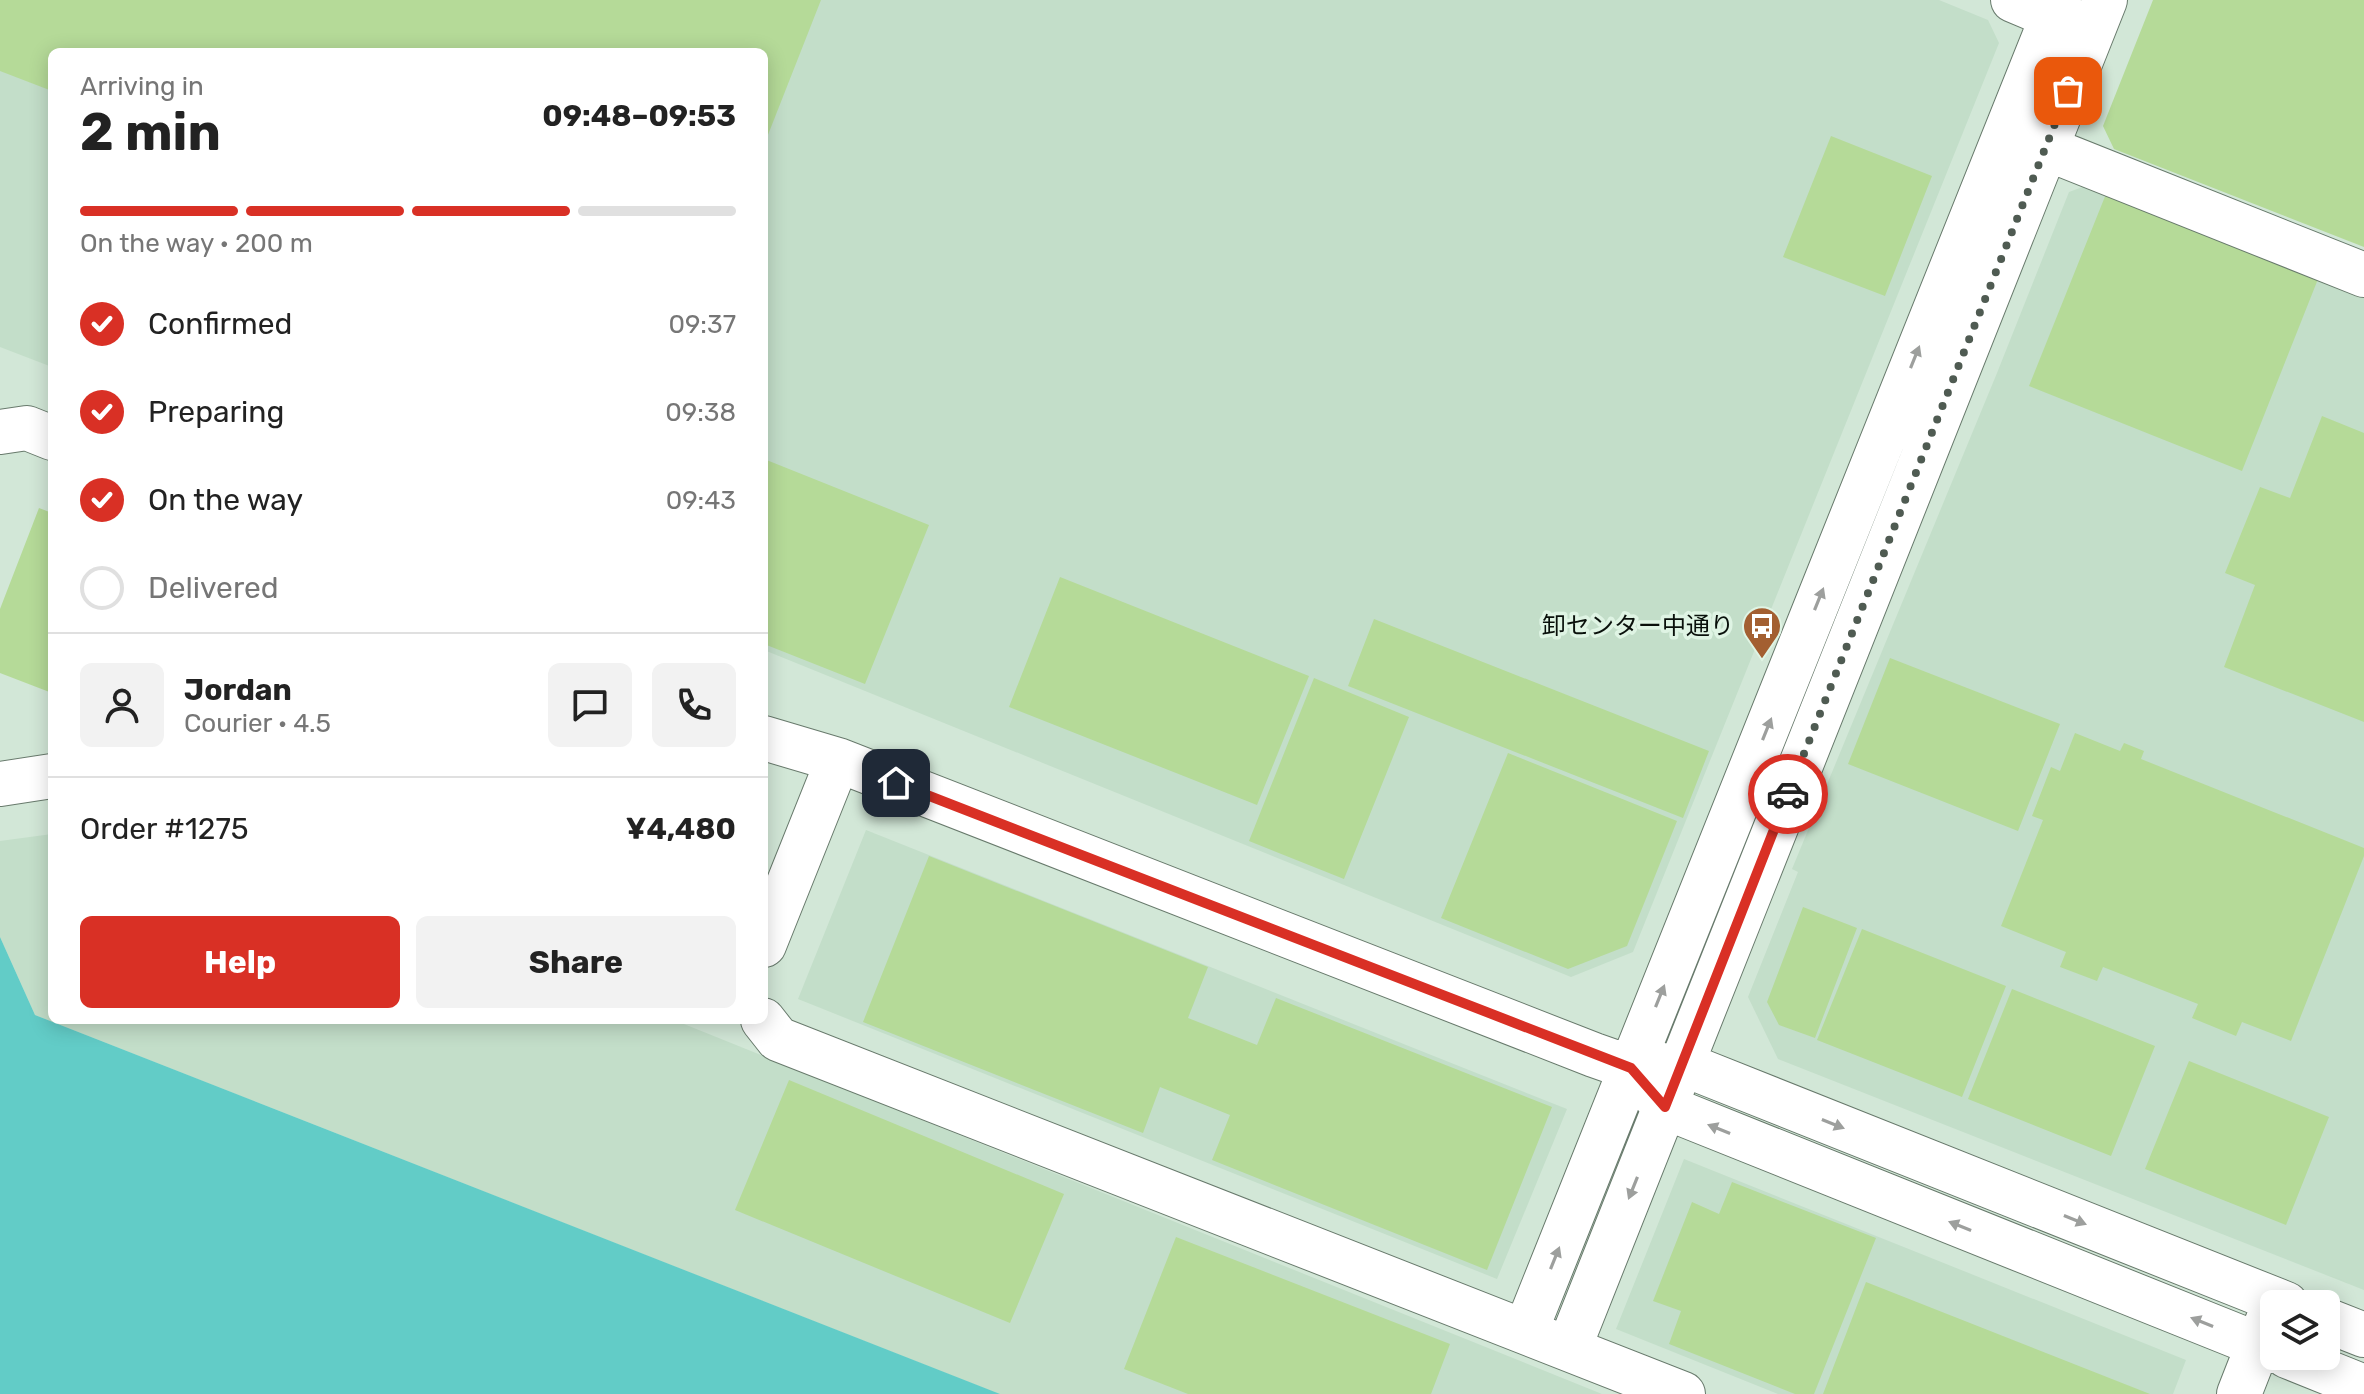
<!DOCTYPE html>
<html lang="en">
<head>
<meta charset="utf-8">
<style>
  body { margin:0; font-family:Rubik,"Noto Sans JP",sans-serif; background:#f2f2f2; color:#222; height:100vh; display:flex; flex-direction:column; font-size:30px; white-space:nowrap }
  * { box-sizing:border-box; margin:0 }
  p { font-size:26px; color:#767676 }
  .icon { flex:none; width:44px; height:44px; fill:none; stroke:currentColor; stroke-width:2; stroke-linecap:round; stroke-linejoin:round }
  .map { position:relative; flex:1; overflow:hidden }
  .drawer { position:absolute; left:48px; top:48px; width:720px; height:976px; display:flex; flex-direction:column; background:#fff; border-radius:12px; box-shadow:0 4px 20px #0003 }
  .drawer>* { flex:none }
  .fabs { position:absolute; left:2260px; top:1290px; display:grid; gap:16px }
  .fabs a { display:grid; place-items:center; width:80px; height:80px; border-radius:12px; background:#fff; box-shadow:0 4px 20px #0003; font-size:40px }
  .pin { position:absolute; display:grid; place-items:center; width:68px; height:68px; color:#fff; margin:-34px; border-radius:16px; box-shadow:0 4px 12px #0006 }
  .courier { position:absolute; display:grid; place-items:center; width:80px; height:80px; margin:-40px; border:6px solid #d93025; border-radius:50%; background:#fff; color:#222; box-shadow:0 2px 10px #0007 }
  .summary em { font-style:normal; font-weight:700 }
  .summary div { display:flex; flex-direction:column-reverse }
  .summary { display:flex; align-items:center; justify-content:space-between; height:136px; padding:0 32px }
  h1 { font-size:52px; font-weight:700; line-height:60px }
  .bar { display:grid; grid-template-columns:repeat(4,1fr); gap:12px 8px; align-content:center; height:96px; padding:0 32px }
  .bar i { height:10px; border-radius:6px; background:#e0e0e0 }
  .bar .active { background:#d93025 }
  .bar p { grid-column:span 4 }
  .line { display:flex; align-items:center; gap:20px; padding:0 32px; border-top:2px solid #e0e0e0 }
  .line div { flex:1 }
  .round { display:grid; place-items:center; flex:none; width:84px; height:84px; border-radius:12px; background:#f2f2f2 }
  ol { padding:0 32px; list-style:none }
  li { display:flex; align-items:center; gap:24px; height:88px }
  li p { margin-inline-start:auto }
  li .icon { padding:8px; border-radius:50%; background:#d93025; color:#fff; stroke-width:4 }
  li:last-child { color:#767676 }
  li i { width:44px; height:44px; border:4px solid #e0e0e0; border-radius:50% }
  .cta { display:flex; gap:16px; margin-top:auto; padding:16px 32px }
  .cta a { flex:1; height:92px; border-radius:12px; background:#d93025; color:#fff; font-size:32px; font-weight:700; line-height:92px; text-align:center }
  .cta a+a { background:#f2f2f2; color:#222 }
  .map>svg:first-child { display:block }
  .built { fill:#c3dec9 }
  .water { fill:#62ccc7 }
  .building { fill:#b5da98 }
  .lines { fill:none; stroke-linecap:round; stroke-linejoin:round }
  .minor-casing { stroke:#687a6c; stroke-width:46 }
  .minor { stroke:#fff; stroke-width:44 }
  .oneway { fill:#9d9f9d }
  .done { stroke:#4f5b52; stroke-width:8; stroke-dasharray:0 14.4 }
  .route { stroke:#d93025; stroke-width:10 }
  .labels { text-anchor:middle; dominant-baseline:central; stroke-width:7; stroke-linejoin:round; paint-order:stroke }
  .poi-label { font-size:24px; fill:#09100b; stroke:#dff4e4; text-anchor:end }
</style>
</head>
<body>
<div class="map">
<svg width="2364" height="1394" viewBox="0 0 2364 1394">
  <rect width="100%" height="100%" fill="#d2e7d7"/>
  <!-- built -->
  <path class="built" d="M0,0H1939L1988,20L1999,43L1633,952L1571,977L764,650V52H52V367L0,347Z
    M2099,181L2364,287V1290L1778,1059L1748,997L1798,872L1792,869L1997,373L2069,192Z
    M866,830L1567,1109L1497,1279L798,999Z
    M52,834V1020H674L1602,1394H999L35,1015L0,937V841Z
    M1684,1159L2186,1360L2173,1394H1778L1616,1329Z"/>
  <!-- water -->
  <path class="water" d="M0,937L35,1015L1000,1394H0Z"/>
  <!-- building -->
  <path class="building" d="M0,0H821L764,145V52H52V91L0,71Z
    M2153,0H2364V247L2114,149L2103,126Z
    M1831,136L1932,176L1885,296L1783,257Z
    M2108,189L2320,274L2242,471L2029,386Z
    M2322,416L2364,433V722L2224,667L2255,585L2225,573L2260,487L2290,498Z
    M764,459L929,525L865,684L764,644Z
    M39,508L52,513V693L0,673V609Z
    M1060,577L1309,676L1257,805L1009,707Z
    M1374,619L1709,751L1683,818L1348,686Z
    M1890,658L2060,724L2018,831L1848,764Z
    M1314,678L1409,717L1344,879L1249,841Z
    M2075,733L2120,751L2124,743L2144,751L2141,759L2364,848V856L2291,1041L2242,1022L2236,1036L2192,1018L2198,1004L2103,967L2097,981L2060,967L2066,952L2001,926L2043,820L2032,816L2051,767L2060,771Z
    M1508,753L1677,821L1627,946L1568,969L1441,918Z
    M929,856L1208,967L1188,1018L1257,1045L1276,998L1552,1107L1487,1270L1212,1160L1230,1115L1160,1087L1143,1133L863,1022Z
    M1803,907L1857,928L1815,1038L1779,1025L1767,1002Z
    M1862,929L2006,986L1962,1097L1817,1040Z
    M2012,989L2155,1046L2111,1156L1968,1099Z
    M2189,1061L2329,1117L2286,1225L2145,1169Z
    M789,1080L1064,1194L1010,1323L735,1210Z
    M1732,1182L1876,1238L1814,1394H1795L1669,1344L1681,1311L1653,1301L1692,1202L1719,1214Z
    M1176,1237L1450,1344L1431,1394H1188L1124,1369Z
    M1866,1282L2150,1394H1823Z"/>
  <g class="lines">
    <defs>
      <path id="minor" d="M2013,0L2077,27
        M2018,137L2364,275
        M0,432L27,428L52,438
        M764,738L838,760L1594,1055L1631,1068L1683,1064L2286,1304
        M0,784L52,776
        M764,945L838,760
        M763,1020L778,1039L1683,1394
        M1645,1085L1665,1107L2274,1351
        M2326,1320L2364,1335
        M1526,1330L2059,0
        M1569,1348L2105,0
        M2287,1356L2364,1387
        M2239,1394L2268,1320"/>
    </defs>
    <!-- minor casing -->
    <use href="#minor" class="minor-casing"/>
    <!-- minor -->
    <use href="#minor" class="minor"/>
  </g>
  <!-- one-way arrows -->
  <defs><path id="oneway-solid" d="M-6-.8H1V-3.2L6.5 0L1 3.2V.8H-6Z" transform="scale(2)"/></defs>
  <g class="oneway">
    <use href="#oneway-solid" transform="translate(1915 357) rotate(-68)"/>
    <use href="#oneway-solid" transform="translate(1819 599) rotate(-68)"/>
    <use href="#oneway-solid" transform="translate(1767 729) rotate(-68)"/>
    <use href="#oneway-solid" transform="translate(1660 996) rotate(-68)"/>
    <use href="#oneway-solid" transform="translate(1833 1124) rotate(22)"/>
    <use href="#oneway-solid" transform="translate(1719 1129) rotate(-158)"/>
    <use href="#oneway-solid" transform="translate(1633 1188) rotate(112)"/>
    <use href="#oneway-solid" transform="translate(2075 1220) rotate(22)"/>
    <use href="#oneway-solid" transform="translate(1960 1226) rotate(-158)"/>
    <use href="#oneway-solid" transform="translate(1555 1258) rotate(-68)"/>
    <use href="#oneway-solid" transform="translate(2202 1322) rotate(-158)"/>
  </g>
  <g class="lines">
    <!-- done -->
    <path class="done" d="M1788,794L2068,91"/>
    <!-- route -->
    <path class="route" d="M896,783L1631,1068L1665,1107L1788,794"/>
  </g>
  <!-- icons -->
  <defs>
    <symbol id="bus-pin" viewBox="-11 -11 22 30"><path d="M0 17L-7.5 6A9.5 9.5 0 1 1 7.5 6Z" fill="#a35f31" stroke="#dff4e4"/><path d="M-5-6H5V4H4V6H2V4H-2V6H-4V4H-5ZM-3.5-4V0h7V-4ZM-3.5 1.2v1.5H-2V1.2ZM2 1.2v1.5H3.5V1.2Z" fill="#fff"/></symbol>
  </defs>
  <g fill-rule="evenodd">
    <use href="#bus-pin" x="1740" y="604" width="44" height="60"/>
  </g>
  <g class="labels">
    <!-- poi labels -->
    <g class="poi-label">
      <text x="1734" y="626">卸センター中通り</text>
    </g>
  </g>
</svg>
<div class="fabs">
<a><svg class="icon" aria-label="layers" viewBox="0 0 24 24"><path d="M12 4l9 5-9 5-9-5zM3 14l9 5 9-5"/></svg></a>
</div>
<div class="pin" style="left:2068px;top:91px;background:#ea580c"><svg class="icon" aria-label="bag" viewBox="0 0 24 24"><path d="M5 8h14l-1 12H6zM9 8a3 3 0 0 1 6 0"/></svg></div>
<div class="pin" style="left:896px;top:783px;background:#1f2937"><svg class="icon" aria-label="home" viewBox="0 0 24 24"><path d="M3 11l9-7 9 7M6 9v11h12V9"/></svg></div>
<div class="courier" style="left:1788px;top:794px"><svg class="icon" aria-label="car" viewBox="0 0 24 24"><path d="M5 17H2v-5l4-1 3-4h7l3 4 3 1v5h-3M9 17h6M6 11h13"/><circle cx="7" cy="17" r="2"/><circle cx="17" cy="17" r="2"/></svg></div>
<section class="drawer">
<div class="summary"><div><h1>2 min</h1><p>Arriving in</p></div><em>09:48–09:53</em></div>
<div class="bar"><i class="active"></i><i class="active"></i><i class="active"></i><i></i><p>On the way · 200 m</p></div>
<ol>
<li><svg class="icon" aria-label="check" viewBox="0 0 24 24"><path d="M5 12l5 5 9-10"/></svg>Confirmed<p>09:37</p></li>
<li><svg class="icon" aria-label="check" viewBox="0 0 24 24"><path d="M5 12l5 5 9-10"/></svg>Preparing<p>09:38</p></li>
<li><svg class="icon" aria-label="check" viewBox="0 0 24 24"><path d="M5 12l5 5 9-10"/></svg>On the way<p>09:43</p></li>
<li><i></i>Delivered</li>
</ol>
<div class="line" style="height:144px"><a class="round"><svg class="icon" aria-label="person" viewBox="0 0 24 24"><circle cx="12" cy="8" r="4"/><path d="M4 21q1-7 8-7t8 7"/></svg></a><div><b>Jordan</b><p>Courier · 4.5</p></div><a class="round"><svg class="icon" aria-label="chat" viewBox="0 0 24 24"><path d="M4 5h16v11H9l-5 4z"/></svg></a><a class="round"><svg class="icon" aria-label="phone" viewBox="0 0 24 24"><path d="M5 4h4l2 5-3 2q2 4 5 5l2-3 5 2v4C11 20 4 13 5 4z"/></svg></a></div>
<div class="line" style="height:104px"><div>Order #1275</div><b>¥4,480</b></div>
<div class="cta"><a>Help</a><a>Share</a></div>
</section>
</div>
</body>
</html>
